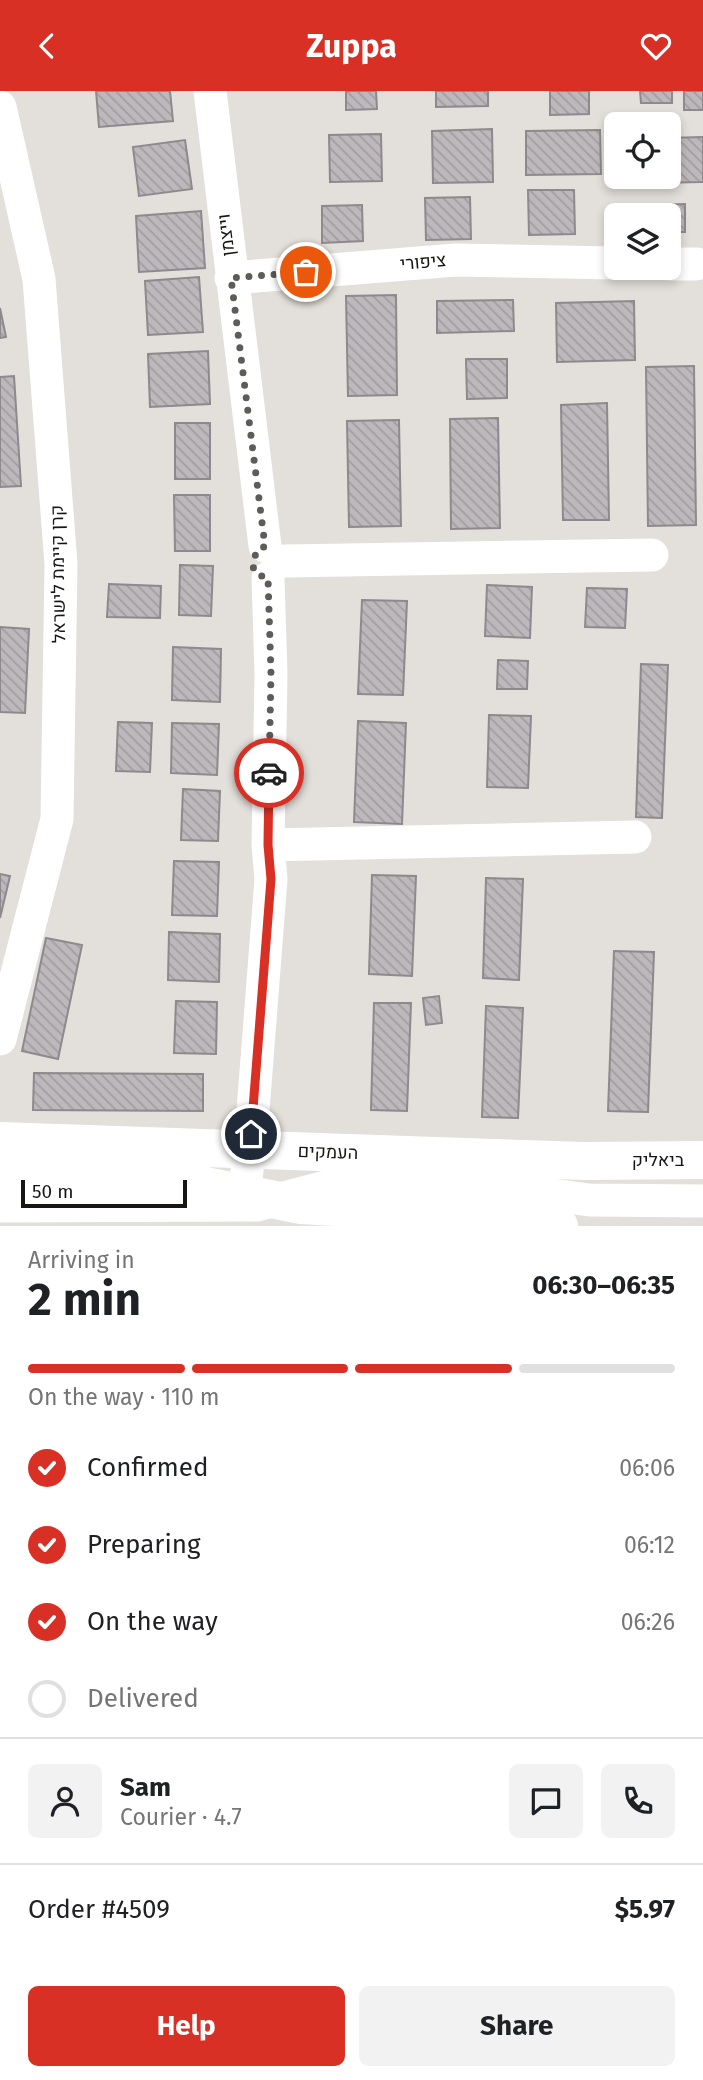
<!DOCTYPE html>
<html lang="en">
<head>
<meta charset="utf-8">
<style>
  body { margin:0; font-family:"Fira Sans",Heebo,sans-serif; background:#f2f2f2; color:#202124; height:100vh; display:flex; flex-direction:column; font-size:26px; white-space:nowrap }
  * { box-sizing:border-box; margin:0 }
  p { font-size:23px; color:#757577 }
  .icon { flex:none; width:38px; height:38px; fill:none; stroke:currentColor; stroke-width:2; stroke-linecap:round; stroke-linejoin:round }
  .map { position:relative; height:1135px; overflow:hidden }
  .details { display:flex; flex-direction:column; background:#fff; flex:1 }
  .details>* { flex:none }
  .controls { position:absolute; left:604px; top:21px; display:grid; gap:14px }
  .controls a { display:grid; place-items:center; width:77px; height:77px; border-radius:10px; background:#fff; box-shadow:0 4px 10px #0003; font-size:35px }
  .scale { position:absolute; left:21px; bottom:18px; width:166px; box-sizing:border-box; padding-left:7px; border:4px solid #171614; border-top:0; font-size:19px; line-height:24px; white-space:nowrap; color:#171614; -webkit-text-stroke:5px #fff; paint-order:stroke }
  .pin { position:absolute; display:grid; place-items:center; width:60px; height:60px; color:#fff; margin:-30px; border:4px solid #fff; border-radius:50%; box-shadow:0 2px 7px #0007 }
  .courier { position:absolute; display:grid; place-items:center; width:70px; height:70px; margin:-35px; border:5px solid #d93025; border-radius:50%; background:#fff; color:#222; box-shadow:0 2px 9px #0007 }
  .head em { font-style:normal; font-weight:700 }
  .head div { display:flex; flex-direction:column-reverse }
  .head { display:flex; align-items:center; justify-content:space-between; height:119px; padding:0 28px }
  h1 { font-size:46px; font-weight:700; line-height:52px }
  .bar { display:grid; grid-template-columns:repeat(4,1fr); gap:10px 7px; align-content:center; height:84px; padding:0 28px }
  .bar i { height:9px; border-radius:5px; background:#e0e0e0 }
  .bar .on { background:#d93025 }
  .bar p { grid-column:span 4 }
  .line { display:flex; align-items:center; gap:18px; padding:0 28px; border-top:2px solid #e0e0e0 }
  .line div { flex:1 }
  .round { display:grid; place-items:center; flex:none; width:74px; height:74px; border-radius:10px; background:#f2f2f2 }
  ol { padding:0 28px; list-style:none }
  li { display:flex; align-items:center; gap:21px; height:77px }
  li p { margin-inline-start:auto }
  li .icon { padding:7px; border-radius:50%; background:#d93025; color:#fff; stroke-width:4 }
  li:last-child { color:#757577 }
  li i { width:38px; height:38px; border:4px solid #e0e0e0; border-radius:50% }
  .cta { display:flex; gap:14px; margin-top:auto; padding:14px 28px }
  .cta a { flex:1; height:80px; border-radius:10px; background:#d93025; color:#fff; font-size:28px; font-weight:700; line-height:80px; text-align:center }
  .cta a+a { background:#f2f2f2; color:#202124 }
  header { display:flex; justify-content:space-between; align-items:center; height:91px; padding:0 28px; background:#d93025; color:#fff; font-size:32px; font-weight:700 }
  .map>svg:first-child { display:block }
  .building { fill:url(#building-back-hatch); stroke:#8e898c; stroke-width:2 }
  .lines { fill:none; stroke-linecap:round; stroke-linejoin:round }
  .minor { stroke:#fff; stroke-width:33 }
  .major { stroke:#fff; stroke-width:38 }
  .done { stroke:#5e5c59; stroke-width:7; stroke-dasharray:0 12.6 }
  .route { stroke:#d93025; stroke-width:9 }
  .labels { text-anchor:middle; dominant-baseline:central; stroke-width:7; stroke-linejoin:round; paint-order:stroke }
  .street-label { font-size:18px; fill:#171614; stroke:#fff }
</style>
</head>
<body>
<header><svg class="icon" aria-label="back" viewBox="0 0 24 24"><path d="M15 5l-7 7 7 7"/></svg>Zuppa<svg class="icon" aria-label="heart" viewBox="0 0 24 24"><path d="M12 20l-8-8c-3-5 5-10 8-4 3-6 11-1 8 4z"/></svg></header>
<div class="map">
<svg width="703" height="1135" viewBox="0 0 703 1135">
  <defs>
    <pattern id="building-back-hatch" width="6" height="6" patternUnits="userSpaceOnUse" patternTransform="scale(1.75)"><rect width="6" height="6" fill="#bdb8bb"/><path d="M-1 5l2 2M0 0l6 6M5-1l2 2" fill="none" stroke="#a29da0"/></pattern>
  </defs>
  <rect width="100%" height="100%" fill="#e3dfda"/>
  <!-- building -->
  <path class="building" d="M96,0H170L173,30L99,36Z
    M346,0H376L377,18L346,19Z
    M436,0H488V15L436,16Z
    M550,0H589V23L550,24Z
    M640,0H672V12H641Z
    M684,0H703V19H684Z
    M492,38L493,91L433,92L432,40Z
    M600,39L601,83L526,84V40Z
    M381,43L382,90L330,91L329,44Z
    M703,46V91L653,92V86H668V47Z
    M185,49L192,98L139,105L133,56Z
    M528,99H574L575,143L529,144Z
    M470,106L471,148L426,149L425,107Z
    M685,113V141H668V124H647V114Z
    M362,114L363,150L322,152V115Z
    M201,120L205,177L139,181L136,125Z
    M199,186L203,241L148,244L145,190Z
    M396,204L397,304L348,305L346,205Z
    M513,209L514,240L437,242V210Z
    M634,210L635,269L557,271L556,212Z
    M0,217L6,246L0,247Z
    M208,260L210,313L150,316L148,263Z
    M466,268H507V307L467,308Z
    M694,275L696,434L648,435L646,276Z
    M14,285L21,395L0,396V286Z
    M607,312L609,429H563L561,314Z
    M498,327L500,437L451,438L450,328Z
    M399,329L401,435L349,436L347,330Z
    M175,332H210V388H175Z
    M174,404H210V460H175Z
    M180,474L213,475L211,525L179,524Z
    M109,493L161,495L160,527L107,526Z
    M487,494L532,496L530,547L485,545Z
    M587,497L627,498L625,537L585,536Z
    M362,509L407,510L403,604L358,603Z
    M0,536L29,538L25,622L0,621Z
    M173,556L221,558L220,611L172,609Z
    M498,569L528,570L527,598H497Z
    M641,573L668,574L662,727L636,726Z
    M489,624L531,625L528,697L487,696Z
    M358,630L406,632L402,733L354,731Z
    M118,631L152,632L150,681L116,680Z
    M172,632L219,633L217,684L171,682Z
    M183,698L220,700L218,750L181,749Z
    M174,770L219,771L217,825L172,824Z
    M0,783L10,785L0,827Z
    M372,784L416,785L412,885L369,883Z
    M486,787L523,788L519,889L483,887Z
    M169,841L220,843L219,891L168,889Z
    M46,847L82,854L58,968L22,960Z
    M614,860L654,861L648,1021L608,1020Z
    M439,905L442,932L426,934L423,907Z
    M176,910L217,911L216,963L174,962Z
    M374,912H411L407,1020L371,1019Z
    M486,915L523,917L518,1027L482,1026Z
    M34,982L203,983V1020L33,1019Z"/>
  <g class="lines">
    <!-- minor -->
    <path class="minor" d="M210,0L265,455
      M0,16L39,188L61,473L57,728L0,948
      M668,173H697
      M231,187L456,169L616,172
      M285,470L652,464
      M268,754L635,746
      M244,1102L250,1058L271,788L268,754L271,583L268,487
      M0,1115L257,1114L341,1092L392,1087L458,1091L589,1109L703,1110"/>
    <!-- major -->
    <path class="major" d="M0,1050L584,1070L703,1069
      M0,1088L206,1095L300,1114L471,1124L559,1135"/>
  </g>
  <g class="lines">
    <!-- done -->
    <path class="done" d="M269,682L271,583L268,487L258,484L253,476L256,461L265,455L231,187L306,181"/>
    <!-- route -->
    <path class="route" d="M251,1043L271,788L268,754L269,682"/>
  </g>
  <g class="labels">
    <!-- street labels -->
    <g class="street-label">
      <text transform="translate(226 144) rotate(-97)">וייצמן</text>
      <text transform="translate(423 171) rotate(-5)">ציפורי</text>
      <text transform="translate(58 483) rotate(-91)">קרן קיימת לישראל</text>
      <text transform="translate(328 1061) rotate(2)">העמקים</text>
      <text x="658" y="1069">ביאליק</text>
    </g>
  </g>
</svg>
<div class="controls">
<a><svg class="icon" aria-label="locate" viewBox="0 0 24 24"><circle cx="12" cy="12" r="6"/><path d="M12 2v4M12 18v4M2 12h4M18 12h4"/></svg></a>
<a><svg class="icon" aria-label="layers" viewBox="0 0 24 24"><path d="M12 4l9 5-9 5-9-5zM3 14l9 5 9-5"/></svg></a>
</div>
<div class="scale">50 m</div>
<div class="pin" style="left:306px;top:181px;background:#ea580c"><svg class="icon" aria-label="bag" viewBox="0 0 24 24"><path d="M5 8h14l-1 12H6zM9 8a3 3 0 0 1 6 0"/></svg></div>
<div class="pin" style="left:251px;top:1043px;background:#1f2937"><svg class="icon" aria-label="home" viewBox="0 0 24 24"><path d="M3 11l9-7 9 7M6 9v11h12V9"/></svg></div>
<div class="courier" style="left:269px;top:682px"><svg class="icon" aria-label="car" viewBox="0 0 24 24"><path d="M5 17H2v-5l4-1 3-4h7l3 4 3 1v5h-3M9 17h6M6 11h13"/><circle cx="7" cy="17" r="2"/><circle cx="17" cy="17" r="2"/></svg></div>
</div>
<section class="details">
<div class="head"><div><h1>2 min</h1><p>Arriving in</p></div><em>06:30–06:35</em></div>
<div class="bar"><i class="on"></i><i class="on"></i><i class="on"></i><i></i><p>On the way · 110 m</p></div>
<ol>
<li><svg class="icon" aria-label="check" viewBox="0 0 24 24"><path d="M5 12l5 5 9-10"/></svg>Confirmed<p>06:06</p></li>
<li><svg class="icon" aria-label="check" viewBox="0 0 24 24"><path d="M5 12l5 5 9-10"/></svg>Preparing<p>06:12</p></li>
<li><svg class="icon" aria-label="check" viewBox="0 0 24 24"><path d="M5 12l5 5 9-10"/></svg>On the way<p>06:26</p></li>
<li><i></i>Delivered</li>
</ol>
<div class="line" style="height:126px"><a class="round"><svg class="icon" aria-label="person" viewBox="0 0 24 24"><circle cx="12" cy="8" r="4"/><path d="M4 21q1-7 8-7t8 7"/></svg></a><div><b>Sam</b><p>Courier · 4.7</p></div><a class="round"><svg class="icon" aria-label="chat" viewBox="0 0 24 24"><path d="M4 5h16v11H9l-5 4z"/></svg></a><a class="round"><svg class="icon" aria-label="phone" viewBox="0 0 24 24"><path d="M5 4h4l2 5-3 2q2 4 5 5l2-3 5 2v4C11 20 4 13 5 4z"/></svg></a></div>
<div class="line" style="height:91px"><div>Order #4509</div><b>$5.97</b></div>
<div class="cta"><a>Help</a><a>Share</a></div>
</section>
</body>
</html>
